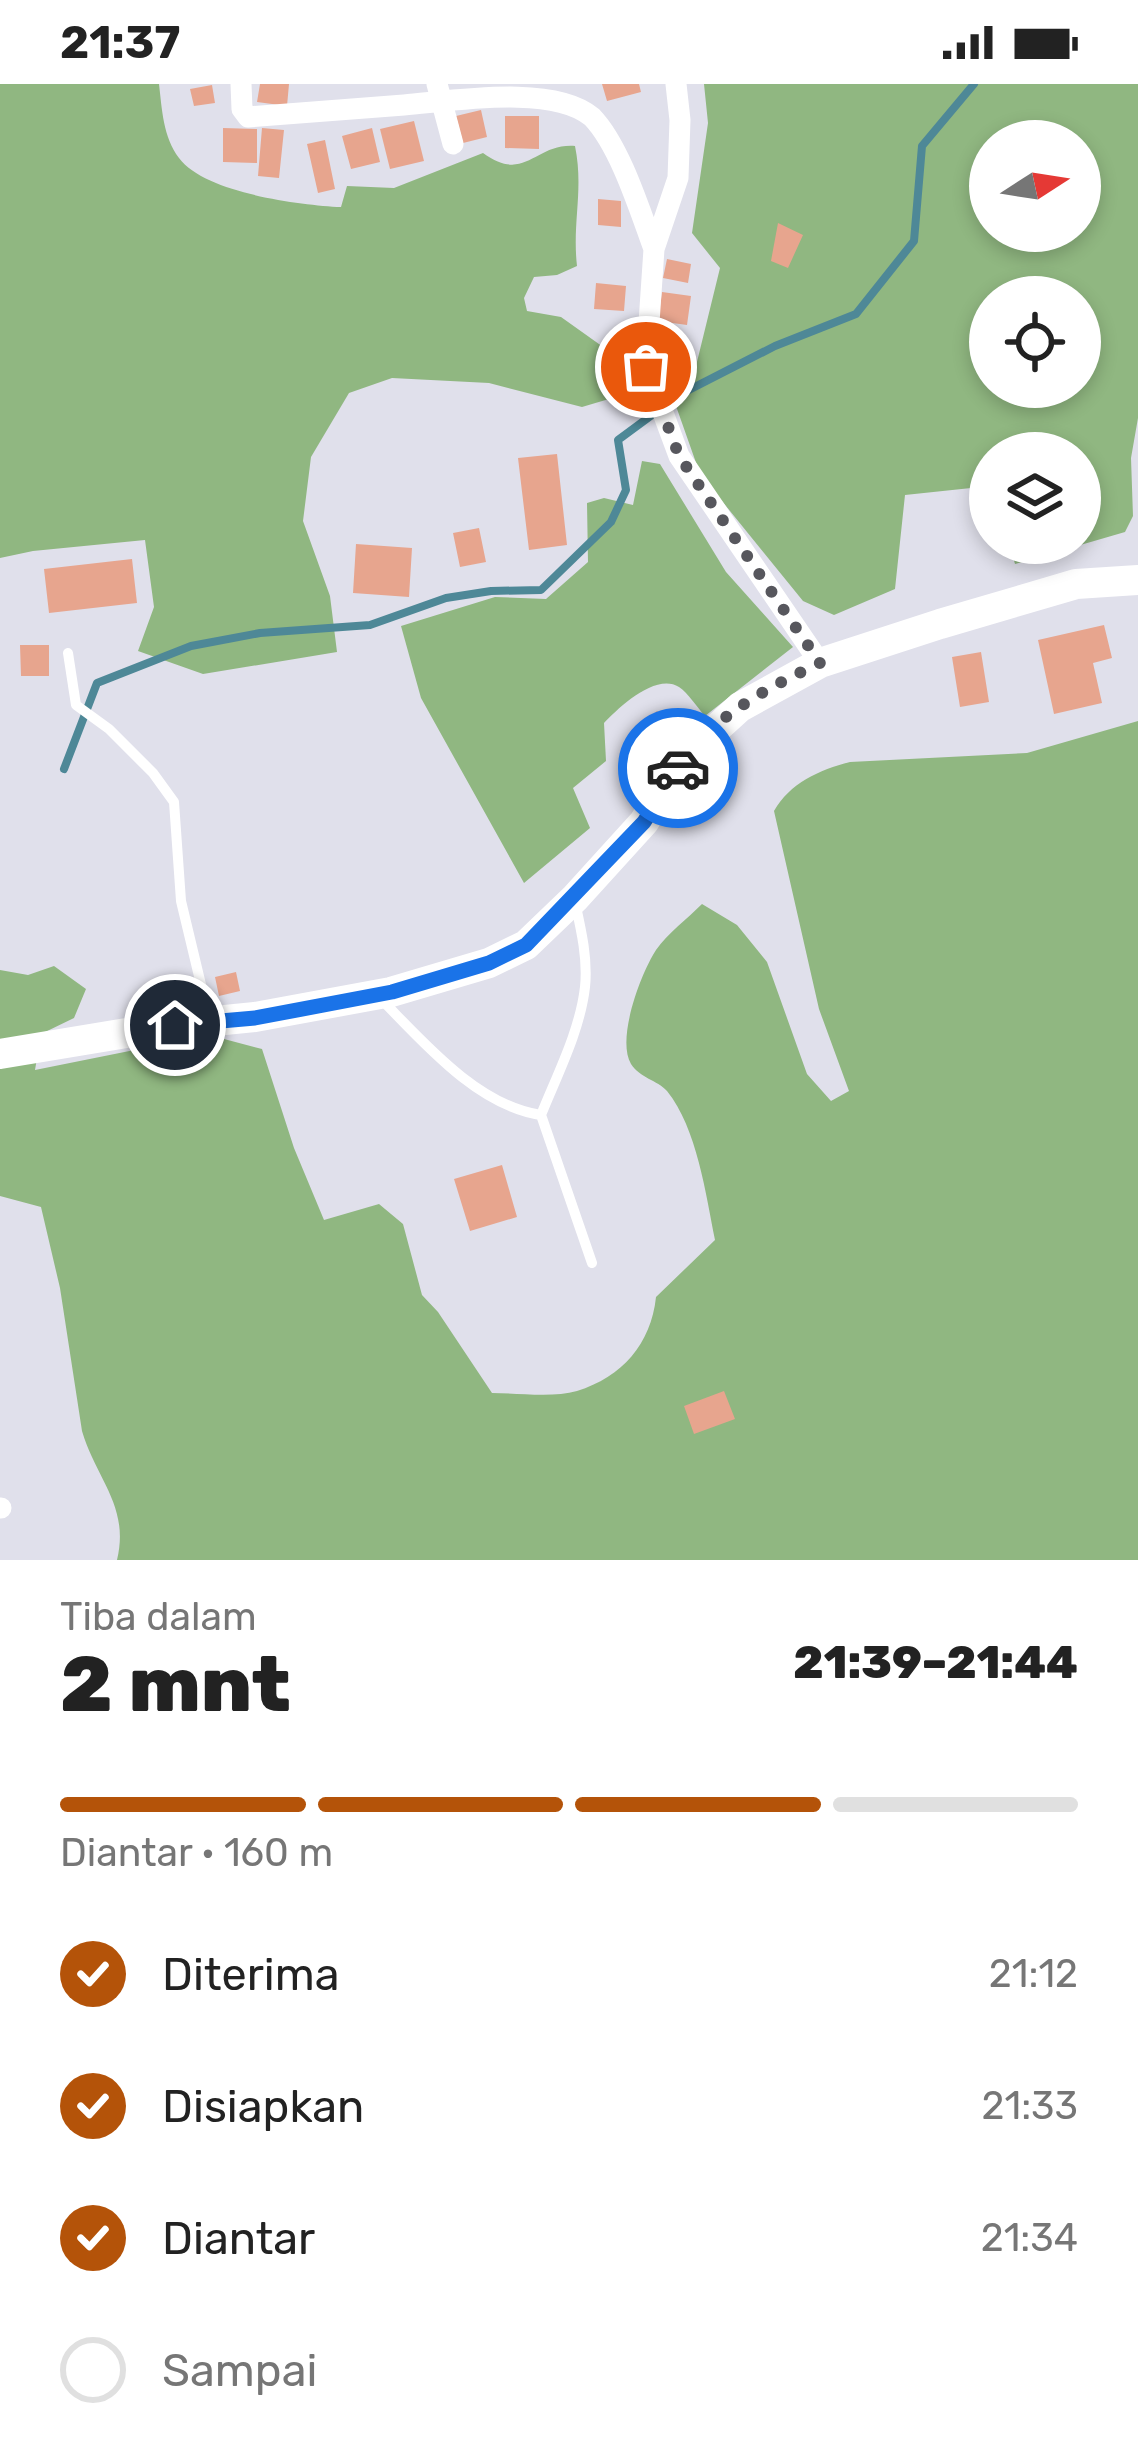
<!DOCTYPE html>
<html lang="id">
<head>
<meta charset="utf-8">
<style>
  body { margin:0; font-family:Rubik,sans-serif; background:#f6f6f6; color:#222; height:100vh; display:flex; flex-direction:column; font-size:45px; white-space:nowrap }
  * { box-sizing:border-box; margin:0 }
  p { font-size:39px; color:#767676 }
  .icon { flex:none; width:66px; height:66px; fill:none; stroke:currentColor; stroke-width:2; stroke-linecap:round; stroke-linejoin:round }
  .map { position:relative; height:1476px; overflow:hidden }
  .sheet { display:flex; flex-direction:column; background:#fff; flex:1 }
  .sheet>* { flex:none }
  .needle { width:78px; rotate:78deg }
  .buttons { position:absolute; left:969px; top:36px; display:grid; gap:24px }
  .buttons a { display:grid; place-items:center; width:132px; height:132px; border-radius:50%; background:#fff; box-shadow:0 6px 18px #0003; font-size:60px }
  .pin { position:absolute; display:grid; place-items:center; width:102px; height:102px; color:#fff; margin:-51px; border:6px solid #fff; border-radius:50%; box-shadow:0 3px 12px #0007 }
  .courier { position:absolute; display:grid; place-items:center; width:120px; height:120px; margin:-60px; border:9px solid #1a73e8; border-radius:50%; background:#fff; color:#222; box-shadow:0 3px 15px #0007 }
  .summary em { font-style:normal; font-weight:800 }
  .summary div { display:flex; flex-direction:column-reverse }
  .summary { display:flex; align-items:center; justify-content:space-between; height:204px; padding:0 60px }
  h1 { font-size:78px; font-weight:800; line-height:90px }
  .bar { display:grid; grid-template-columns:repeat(4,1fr); gap:18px 12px; align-content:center; height:144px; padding:0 60px }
  .bar i { height:15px; border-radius:9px; background:#e0e0e0 }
  .bar .current { background:#b45309 }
  .bar p { grid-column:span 4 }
  ol { padding:0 60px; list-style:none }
  li { display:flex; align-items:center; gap:36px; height:132px }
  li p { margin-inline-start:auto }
  li .icon { padding:12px; border-radius:50%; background:#b45309; color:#fff; stroke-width:4 }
  li:last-child { color:#767676 }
  li i { width:66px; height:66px; border:6px solid #e0e0e0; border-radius:50% }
  .status { display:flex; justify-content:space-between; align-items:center; height:84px; padding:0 60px; background:#fff; direction:ltr }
  .status svg { height:33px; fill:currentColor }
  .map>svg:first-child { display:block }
  .forest { fill:#90b781; fill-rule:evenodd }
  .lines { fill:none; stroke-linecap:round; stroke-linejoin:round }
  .stream { stroke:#4e8897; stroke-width:8 }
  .building { fill:#e7a58e }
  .lane { stroke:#fff; stroke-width:10 }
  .street { stroke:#fff; stroke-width:21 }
  .secondary { stroke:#fff; stroke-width:30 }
  .done { stroke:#57575d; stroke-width:12; stroke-dasharray:0 21.6 }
  .route { stroke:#1a73e8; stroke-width:15 }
</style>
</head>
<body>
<div class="status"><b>21:37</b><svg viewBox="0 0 49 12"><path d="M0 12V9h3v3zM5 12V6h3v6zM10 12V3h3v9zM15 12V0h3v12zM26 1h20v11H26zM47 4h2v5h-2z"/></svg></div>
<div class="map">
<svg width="1138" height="1476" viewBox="0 0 1138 1476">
  <rect width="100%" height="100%" fill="#e0e0eb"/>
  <!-- forest -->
  <path class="forest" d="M0,0H159C162,25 163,53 179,74C205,109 299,121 341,123L347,102L394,104L483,69C526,100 534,59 575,62C584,106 572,138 577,182L557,191L534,193L524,214L527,227L561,233L620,275L619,312L582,323L489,299L392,294L349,309L311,373L303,437L330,512L337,568L203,590L138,567L154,523L145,456L33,467L0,474Z
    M704,0H1138V334L1131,374L1133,432L1125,448L1015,480L1009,459H1080V369H990V402L905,411L895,505L834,531L803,517L700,390L670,305L695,286L720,184L692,149L708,39ZM990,57H1080V147H990ZM990,213H1080V303H990Z
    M642,377L660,380L726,488L793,563L705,632C697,623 688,609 679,603C656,588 618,624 604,639L606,677L573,704L590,744L524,799L421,614L401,542L495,513L546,515L588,478L587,419L604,414L633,421Z
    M1138,637V1476H117C130,1422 96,1395 82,1347L60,1204L41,1123L0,1112V886L28,891L54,882L86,905L74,934L41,950L35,986L209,951L262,965L294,1064L324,1136L379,1120L403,1140L422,1211L438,1228L492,1309C518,1309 553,1314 577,1307C622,1293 651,1260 656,1213L715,1156C706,1111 697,1044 667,1007C657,996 640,994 631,980C616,955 641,889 656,866C668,849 687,835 702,820L737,841L767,878L807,990L831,1017L849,1007L819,925L774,727C790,699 819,686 850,678L1027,669Z"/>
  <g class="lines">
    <!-- stream -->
    <path class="stream" d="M64,685L97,599L191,562L260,549L370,541L446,514L491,507L541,506L611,438L626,406L618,356L679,311L775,262L856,230L914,157L922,62L974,0"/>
  </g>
  <!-- building -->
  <path class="building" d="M260,0H289L287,22L257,18Z
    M602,0H639L641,8L607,17Z
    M212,1L215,19L194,22L190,5Z
    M481,26L487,53L463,59L456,32Z
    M505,32H539V65L505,64Z
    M414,37L424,77L390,85L380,45Z
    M223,44L257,45V79L223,78Z
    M262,44L284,46L279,94L258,92Z
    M372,44L380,78L351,85L342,52Z
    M325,56L335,105L318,109L307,60Z
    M598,115L621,117V143L598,141Z
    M778,139L803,151L788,184L771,177Z
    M667,175L691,180L688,199L663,194Z
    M596,199L626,202L624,227L594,225Z
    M662,208L691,212L687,241L658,237Z
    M661,257L687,261L683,289L657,285Z
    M557,370L567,461L529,466L518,374Z
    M479,444L486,478L460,483L453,449Z
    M356,460L412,464L409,513L353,509Z
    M132,475L137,519L49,529L44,485Z
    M1104,541L1112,574L1093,579L1102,619L1054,630L1038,556Z
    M20,561H49V592H21Z
    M981,568L989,618L960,623L952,573Z
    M657,627L674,645L642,678L625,659Z
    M236,888L240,907L219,912L215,893Z
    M502,1081L517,1133L470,1147L454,1095Z
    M724,1307L735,1335L694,1350L684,1322Z"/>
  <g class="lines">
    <!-- lane -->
    <path class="lane" d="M68,569L76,621L109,645L153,689L174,718L181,817L209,934
      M575,818C581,845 588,875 585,903C580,947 557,991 541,1031L592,1179
      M381,915C424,959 478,1022 541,1031"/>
    <!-- street -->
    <path class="street" d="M241,0L242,25L248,33C300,29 352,25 404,21C453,17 553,0 592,33C620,62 640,127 654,165
      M437,0L453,60
      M676,0L680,36L678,94L654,165L646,283L679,372L820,579
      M0,1424H1"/>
    <!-- secondary -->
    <path class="secondary" d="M0,970L175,941L255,933L391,908L489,879L526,861L575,814L644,738L685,673L740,623L820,579L940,540L1076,500L1138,496"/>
  </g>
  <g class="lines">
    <!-- done -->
    <path class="done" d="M646,283L679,372L820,579C769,603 708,635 678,684"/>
    <!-- route -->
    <path class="route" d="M175,941L255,934L392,908L489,879L526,861L644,738L678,684"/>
  </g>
</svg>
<div class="buttons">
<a><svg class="needle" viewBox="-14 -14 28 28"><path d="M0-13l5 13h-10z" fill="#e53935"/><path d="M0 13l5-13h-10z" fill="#767676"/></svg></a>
<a><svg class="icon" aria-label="locate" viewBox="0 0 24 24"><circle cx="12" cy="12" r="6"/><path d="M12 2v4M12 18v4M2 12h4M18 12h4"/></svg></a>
<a><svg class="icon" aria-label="layers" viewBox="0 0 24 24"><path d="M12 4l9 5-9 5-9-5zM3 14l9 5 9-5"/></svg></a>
</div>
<div class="pin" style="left:646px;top:283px;background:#ea580c"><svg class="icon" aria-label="bag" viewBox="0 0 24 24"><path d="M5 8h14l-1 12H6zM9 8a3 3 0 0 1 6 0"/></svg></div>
<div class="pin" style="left:175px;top:941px;background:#1f2937"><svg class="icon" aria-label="home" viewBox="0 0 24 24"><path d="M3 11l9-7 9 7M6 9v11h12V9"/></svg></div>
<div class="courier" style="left:678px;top:684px"><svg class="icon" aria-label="car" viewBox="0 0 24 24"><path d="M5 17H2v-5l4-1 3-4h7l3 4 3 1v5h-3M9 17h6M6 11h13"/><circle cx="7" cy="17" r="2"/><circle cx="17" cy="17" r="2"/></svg></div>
</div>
<section class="sheet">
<div class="summary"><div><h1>2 mnt</h1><p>Tiba dalam</p></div><em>21:39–21:44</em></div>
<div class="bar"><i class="current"></i><i class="current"></i><i class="current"></i><i></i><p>Diantar · 160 m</p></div>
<ol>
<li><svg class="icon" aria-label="check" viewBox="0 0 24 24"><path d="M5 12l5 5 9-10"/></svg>Diterima<p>21:12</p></li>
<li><svg class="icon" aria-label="check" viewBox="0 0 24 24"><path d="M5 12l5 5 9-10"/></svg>Disiapkan<p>21:33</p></li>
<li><svg class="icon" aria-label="check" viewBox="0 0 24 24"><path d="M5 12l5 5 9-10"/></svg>Diantar<p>21:34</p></li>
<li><i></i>Sampai</li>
</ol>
</section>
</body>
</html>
